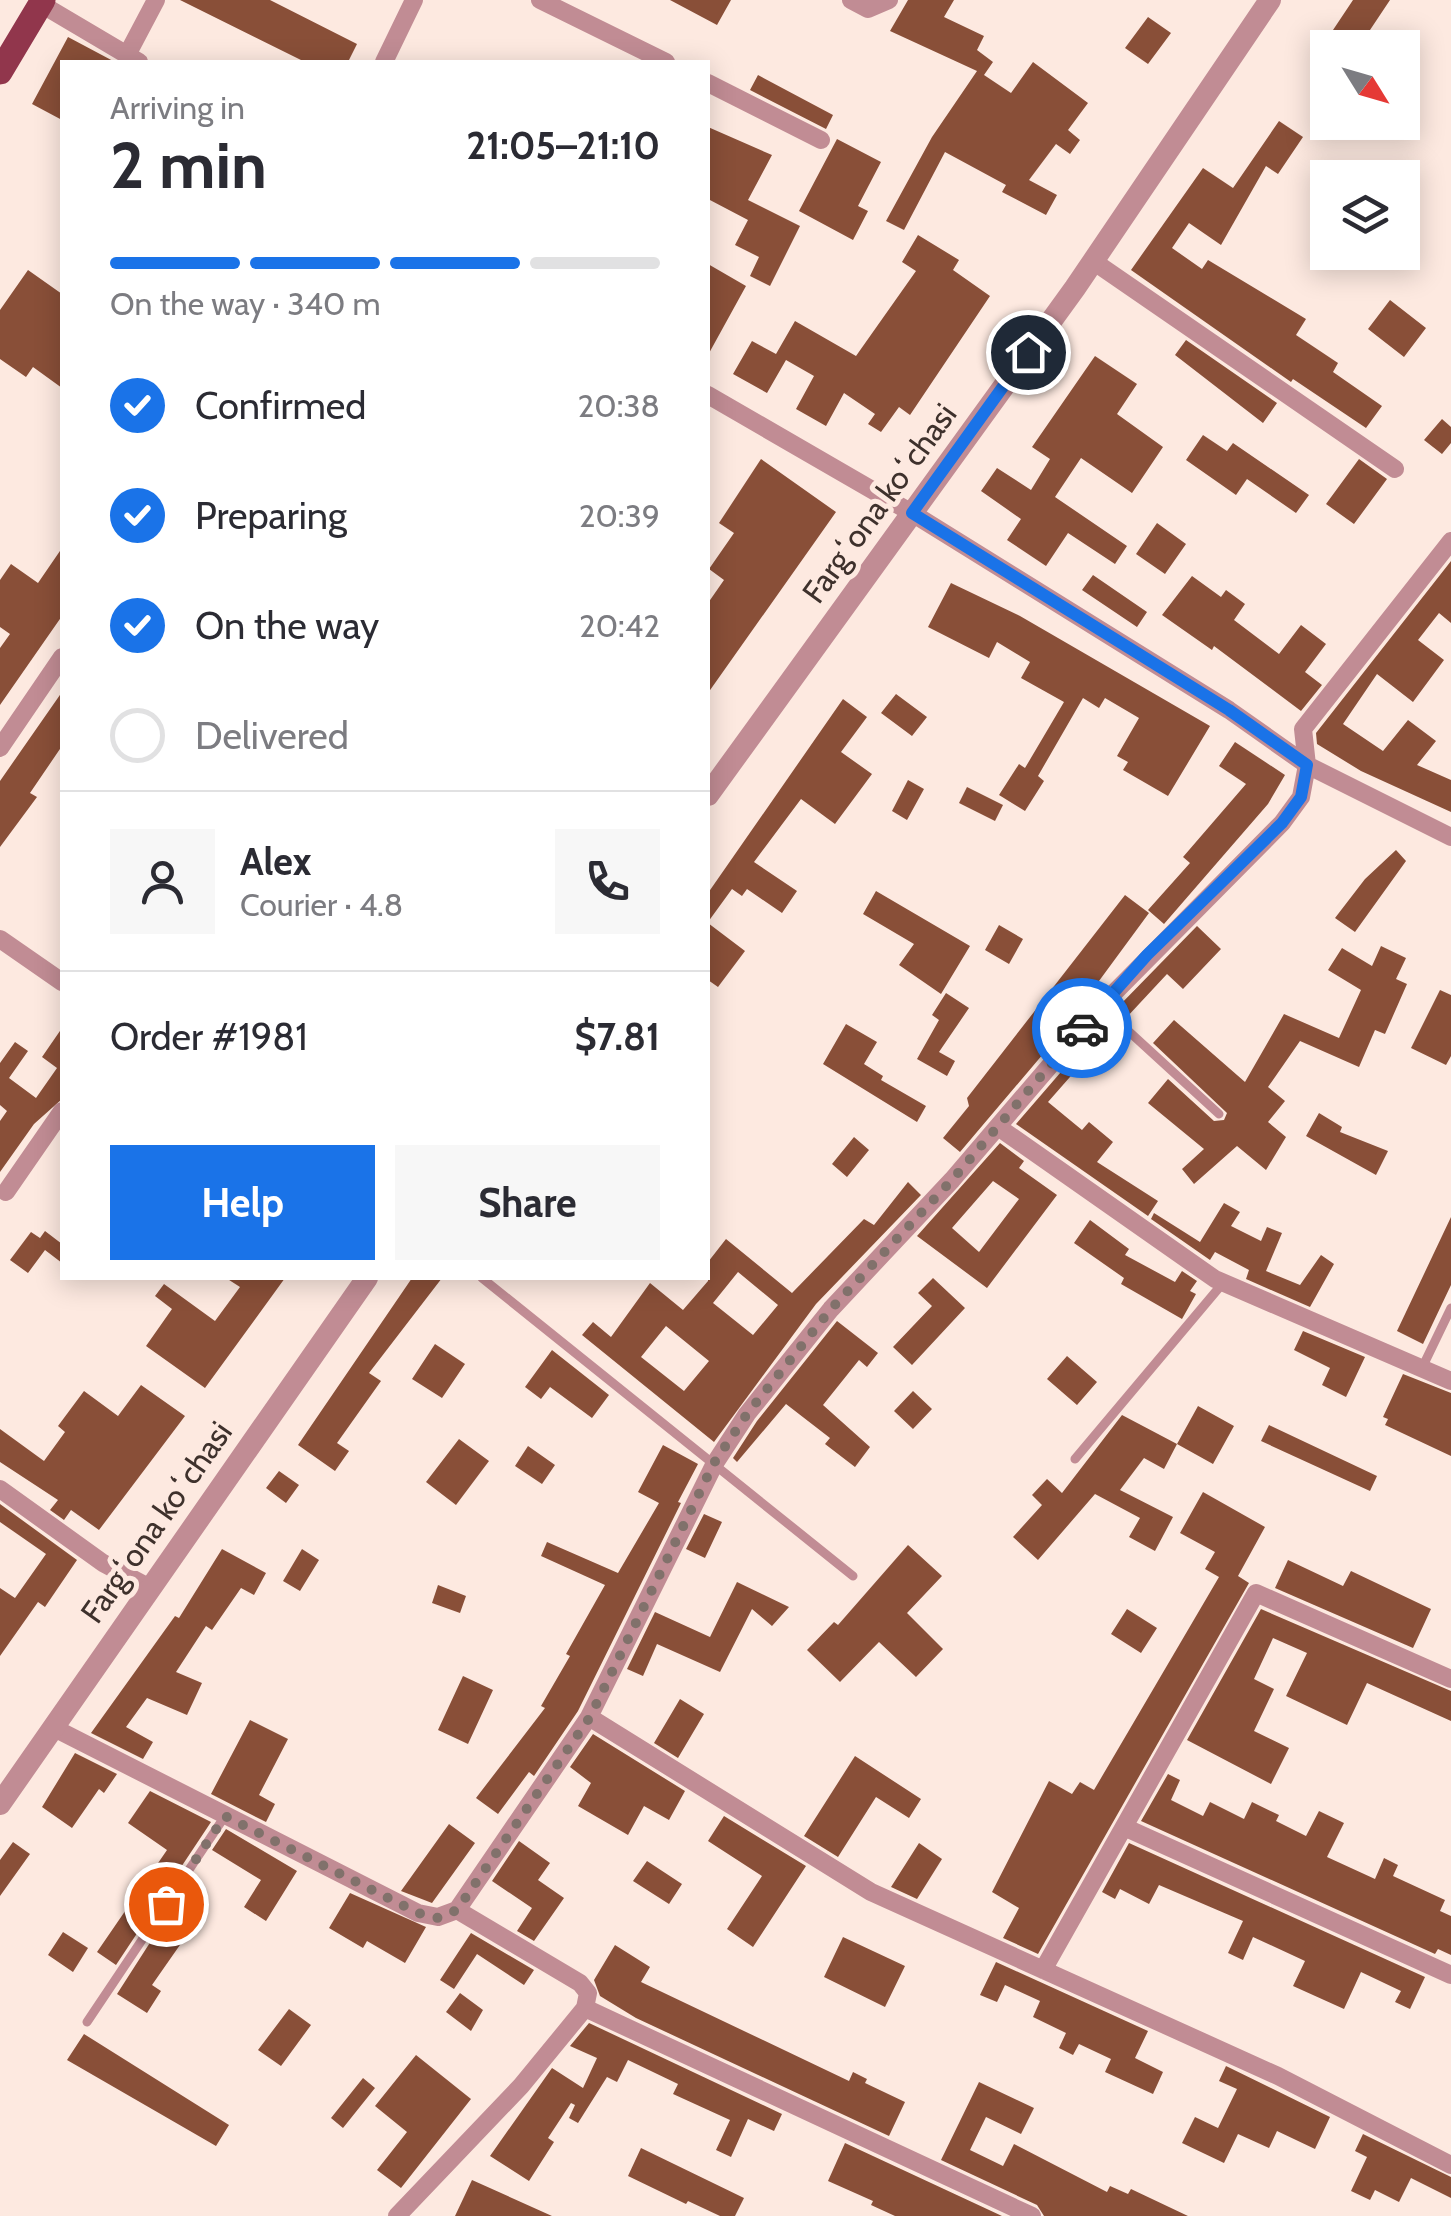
<!DOCTYPE html>
<html lang="en">
<head>
<meta charset="utf-8">
<style>
  body { margin:0; font-family:Cabin,sans-serif; background:#f7f7f7; color:#2b2b33; height:100vh; display:flex; flex-direction:column; font-size:38px; white-space:nowrap }
  * { box-sizing:border-box; margin:0 }
  p { font-size:32px; color:#7c7c81 }
  .icon { flex:none; width:55px; height:55px; fill:none; stroke:currentColor; stroke-width:2; stroke-linecap:round; stroke-linejoin:round }
  .map { position:relative; flex:1; overflow:hidden }
  .drawer { position:absolute; left:60px; top:60px; width:650px; height:1220px; display:flex; flex-direction:column; background:#fff; border-radius:0px; box-shadow:0 5px 25px #0003 }
  .drawer>* { flex:none }
  .needle { width:65px; rotate:127deg }
  .fabs { position:absolute; left:1310px; top:30px; display:grid; gap:20px }
  .fabs a { display:grid; place-items:center; width:110px; height:110px; border-radius:0px; background:#fff; box-shadow:0 5px 25px #0003; font-size:50px }
  .pin { position:absolute; display:grid; place-items:center; width:85px; height:85px; color:#fff; margin:-42px; border:5px solid #fff; border-radius:50%; box-shadow:0 2px 10px #0007 }
  .courier { position:absolute; display:grid; place-items:center; width:100px; height:100px; margin:-50px; border:8px solid #1a73e8; border-radius:50%; background:#fff; color:#222; box-shadow:0 2px 12px #0007 }
  .headline em { font-style:normal; font-weight:700 }
  .headline div { display:flex; flex-direction:column-reverse }
  .headline { display:flex; align-items:center; justify-content:space-between; height:170px; padding:0 50px }
  h1 { font-size:65px; font-weight:700; line-height:75px }
  .bar { display:grid; grid-template-columns:repeat(4,1fr); gap:15px 10px; align-content:center; height:120px; padding:0 50px }
  .bar i { height:12px; border-radius:8px; background:#e1e1e2 }
  .bar .selected { background:#1a73e8 }
  .bar p { grid-column:span 4 }
  .line { display:flex; align-items:center; gap:25px; padding:0 50px; border-top:2px solid #e1e1e2 }
  .line div { flex:1 }
  .round { display:grid; place-items:center; flex:none; width:105px; height:105px; border-radius:0px; background:#f7f7f7 }
  ol { padding:0 50px; list-style:none }
  li { display:flex; align-items:center; gap:30px; height:110px }
  li p { margin-inline-start:auto }
  li .icon { padding:10px; border-radius:50%; background:#1a73e8; color:#fff; stroke-width:4 }
  li:last-child { color:#7c7c81 }
  li i { width:55px; height:55px; border:5px solid #e1e1e2; border-radius:50% }
  .button { display:flex; gap:20px; margin-top:auto; padding:20px 50px }
  .button a { flex:1; height:115px; border-radius:0px; background:#1a73e8; color:#fff; font-size:40px; font-weight:700; line-height:115px; text-align:center }
  .button a+a { background:#f7f7f7; color:#2b2b33 }
  .map>svg:first-child { display:block }
  .building { fill:#894f38; fill-rule:evenodd }
  .lines { fill:none; stroke-linecap:round; stroke-linejoin:round }
  .service { stroke:#c18c94; stroke-width:9 }
  .minor { stroke:#c18c94; stroke-width:18 }
  .tertiary { stroke:#c18c94; stroke-width:22 }
  .primary { stroke:#91364c; stroke-width:25 }
  .done { stroke:#81716b; stroke-width:10; stroke-dasharray:0 18 }
  .route { stroke:#1a73e8; stroke-width:12 }
  .labels { text-anchor:middle; dominant-baseline:central; stroke-width:10; stroke-linejoin:round; paint-order:stroke }
  .street-label { font-size:32px; fill:#3e312c; stroke:#fde9e0 }
</style>
</head>
<body>
<div class="map">
<svg width="1451" height="2216" viewBox="0 0 1451 2216">
  <rect width="100%" height="100%" fill="#fde9e0"/>
  <!-- building -->
  <path class="building" d="M180,0H270L357,44L348,62H305Z
    M670,0H731L717,25Z
    M908,0H954L944,17L984,36L977,50L993,62L984,75L1011,93L1033,62L1088,103L1068,130L1080,140L1070,154L1056,144L1029,180L1057,195L1046,215L1002,192L1006,185L945,152L904,230L886,221L932,137L977,71L890,31Z
    M1353,0H1390L1358,48H1321Z
    M1148,17L1171,33L1148,64L1125,48Z
    M68,37L115,62H62V120L32,104Z
    M758,75L833,115L826,129L750,90Z
    M1279,121L1303,137L1278,174L1266,166L1221,245L1189,223L1172,248L1202,269L1208,260L1306,319L1296,335L1338,363L1333,372L1382,406L1366,428L1293,379L1291,382L1131,270L1203,168L1233,188Z
    M708,127L772,155L748,200L800,226L770,286L750,276L759,257L735,245L748,220L708,199Z
    M837,139L881,162L858,206L868,211L853,240L799,211Z
    M918,235L959,260L953,270L990,296L910,415L899,407L881,432L868,424L875,414L844,393L826,426L796,409L814,376L786,360L767,393L733,374L752,341L776,354L795,321L856,356L916,271L902,262Z
    M708,264L746,286L708,355Z
    M28,270L62,294V388L33,367L26,377L0,359V310Z
    M1390,300L1426,328L1404,357L1368,329Z
    M1186,340L1277,403L1263,423L1175,355Z
    M1095,356L1137,384L1117,414L1163,447L1132,493L1081,458L1055,497L1127,546L1115,564L1068,533L1046,566L1007,540L1021,519L981,491L997,468L1031,490L1050,459L1032,447Z
    M1442,419L1451,427V443L1442,454L1424,440Z
    M1203,435L1227,451L1233,443L1309,495L1296,513L1247,479L1236,495L1186,460Z
    M761,459L836,512L708,693V603L724,580L709,569L734,533L719,523Z
    M1359,459L1387,479L1354,524L1326,504Z
    M1157,523L1186,544L1165,574L1136,554Z
    M62,548V616L0,705V648L10,634L0,627V580L11,564L38,583Z
    M1451,561V623L1439,613L1418,640L1444,660L1413,702L1377,674L1343,724L1383,751L1408,720L1436,741L1417,765L1451,780V812L1361,771L1317,744L1316,733Z
    M1093,575L1147,612L1137,627L1082,590Z
    M1192,576L1221,597L1226,590L1245,604L1234,620L1279,654L1301,625L1326,644L1305,672L1322,685L1301,711L1214,646L1212,650L1162,615Z
    M951,583L1020,616L1210,726L1168,796L1123,770L1128,762L1117,756L1139,718L1105,698L1099,708L1083,698L1038,776L1044,781L1025,811L999,795L1019,764L1025,768L1064,702L1021,678L1030,662L997,642L989,658L928,627Z
    M62,692V746L30,793L37,797L0,847V781Z
    M896,694L927,717L912,736L881,713Z
    M843,699L867,717L841,752L872,774L835,824L801,799L754,862L797,891L782,913L747,889L742,896L732,889L708,922V893Z
    M1235,742L1285,775L1268,804L1164,924L1148,910L1190,863L1183,857L1246,784L1219,766Z
    M908,780L924,789L907,820L892,811Z
    M967,787L1003,805L995,821L959,803Z
    M1396,850L1406,861L1355,932L1335,918L1365,879Z
    M876,891L970,946L941,994L899,965L914,944L863,914Z
    M1125,895L1149,913L1060,1034L960,1152L943,1138L969,1106L967,1098Z
    M708,923L745,951L718,987L708,980Z
    M999,925L1023,939L1009,964L985,950Z
    M1197,926L1221,949L1183,989L1167,974L1126,1018L1116,1009Z
    M1381,946L1406,958L1396,979L1407,984L1385,1034L1375,1030L1359,1067L1300,1041L1268,1087L1285,1101L1268,1122L1286,1137L1266,1170L1237,1146L1194,1184L1182,1169L1204,1149L1148,1103L1168,1079L1214,1121L1224,1120L1227,1113L1153,1043L1174,1020L1245,1082L1284,1014L1339,1038L1361,990L1328,970L1342,948L1372,966Z
    M1440,990L1451,995V1056L1446,1065L1411,1048Z
    M946,993L969,1008L939,1052L955,1061L947,1076L917,1059L939,1020L932,1015Z
    M1105,1021L1113,1028L1048,1102L1082,1130L1089,1122L1113,1142L1097,1162L1158,1201L1148,1216L1016,1124Z
    M846,1024L877,1042L864,1064L883,1076L881,1080L926,1106L917,1122L823,1064Z
    M62,1028V1099L34,1124L0,1172V1121L7,1111L0,1105V1063L15,1042L28,1051L9,1078L36,1098L57,1068L42,1057Z
    M1319,1113L1342,1127L1340,1132L1388,1151L1376,1175L1306,1136Z
    M854,1137L869,1150L847,1177L832,1164Z
    M1000,1143L1024,1161L1019,1168L1057,1195L987,1288L917,1236ZM993,1181L1019,1199L979,1252L952,1228Z
    M908,1182L921,1195L816,1304L714,1442L582,1335L593,1322L611,1337L650,1283L683,1310L708,1281V1262L726,1239L792,1293L864,1219L874,1225ZM738,1272L778,1305L753,1335L713,1303ZM666,1326L709,1361L684,1391L641,1357Z
    M1224,1203L1240,1212L1231,1226L1261,1241L1267,1227L1282,1233L1266,1271L1300,1285L1321,1255L1334,1264L1310,1307L1246,1279L1249,1270L1215,1252L1210,1260L1151,1219L1154,1213L1200,1242Z
    M1451,1217V1285L1423,1344L1397,1331Z
    M1090,1220L1129,1249L1125,1255L1175,1282L1182,1271L1197,1281L1190,1291L1196,1294L1182,1319L1121,1284L1124,1278L1074,1243Z
    M45,1231L62,1244V1263L45,1250L28,1273L10,1260L31,1232L40,1238Z
    M226,1278H285L205,1388L146,1346L172,1309L155,1296L164,1284L215,1321L240,1287Z
    M412,1278H442L369,1373L381,1381L337,1443L349,1451L335,1471L298,1445Z
    M933,1278L965,1308L912,1365L893,1347L932,1306L918,1293Z
    M837,1321L878,1353L867,1367L859,1360L823,1405L870,1447L855,1467L825,1444L830,1438L786,1404L737,1462L733,1458L757,1421Z
    M1303,1331L1365,1357L1346,1397L1322,1385L1330,1368L1294,1350Z
    M435,1344L465,1364L442,1398L412,1379Z
    M552,1350L609,1395L592,1418L550,1387L541,1399L525,1387Z
    M1067,1356L1097,1382L1077,1405L1047,1379Z
    M1403,1374L1451,1393V1456L1385,1425L1388,1419L1383,1417Z
    M141,1385L185,1416L99,1530L71,1510L64,1520L50,1510L58,1500L0,1462V1429L44,1461L65,1432L58,1426L84,1391L118,1416Z
    M913,1391L932,1409L913,1429L894,1411Z
    M1198,1406L1234,1426L1213,1464L1177,1444Z
    M1122,1415L1177,1444L1164,1469L1144,1458L1120,1490L1173,1517L1155,1551L1129,1537L1140,1518L1095,1494L1038,1560L1013,1537L1042,1505L1032,1495L1047,1479L1062,1493Z
    M1269,1425L1377,1476L1370,1491L1261,1441Z
    M459,1439L489,1461L456,1505L426,1482Z
    M663,1445L698,1464L678,1502L681,1503L578,1711L534,1776L529,1772L498,1814L476,1798L545,1708L541,1706L570,1656L566,1654L605,1585L541,1556L547,1542L618,1573L659,1503L638,1492Z
    M528,1446L555,1465L542,1484L515,1466Z
    M279,1471L299,1485L286,1503L266,1488Z
    M1203,1492L1265,1527L1238,1576L1249,1583L1038,1954L1003,1938L1019,1908L992,1892L1049,1781L1072,1794L1080,1782L1094,1790L1219,1577L1205,1569L1215,1552L1180,1533Z
    M0,1504L77,1560L45,1607L38,1602L0,1656V1588L15,1598L46,1554L0,1522Z
    M704,1514L722,1522L705,1558L686,1549Z
    M908,1545L942,1576L907,1613L943,1649L916,1677L879,1642L840,1682L807,1650L834,1622L838,1625Z
    M222,1549L266,1573L254,1595L241,1588L212,1630L206,1626L176,1672L202,1683L187,1715L147,1698L126,1727L153,1742L143,1759L91,1733L175,1616L179,1618Z
    M302,1549L319,1560L300,1591L283,1581Z
    M1288,1560L1343,1586L1351,1571L1431,1609L1413,1648L1275,1588Z
    M737,1582L789,1607L772,1626L752,1609L720,1672L657,1644L643,1676L627,1669L655,1612L710,1637Z
    M438,1585L466,1596L460,1613L432,1603Z
    M1127,1609L1157,1628L1141,1653L1111,1634Z
    M1261,1609L1451,1691V1721L1367,1683L1347,1725L1286,1696L1307,1653L1273,1638L1254,1679L1274,1689L1254,1731L1289,1748L1271,1784L1187,1740Z
    M463,1676L493,1690L468,1744L438,1730Z
    M680,1699L704,1714L678,1758L654,1743Z
    M250,1720L288,1739L259,1795L275,1804L266,1822L211,1794Z
    M593,1734L685,1791L669,1820L644,1806L628,1835L578,1806L591,1783L570,1767Z
    M75,1753L117,1774L104,1793L99,1789L72,1828L42,1807Z
    M855,1756L921,1799L909,1818L876,1797L838,1857L804,1836Z
    M1168,1774L1180,1780L1171,1800L1203,1816L1210,1802L1244,1819L1252,1802L1279,1815L1276,1821L1306,1836L1319,1811L1344,1823L1327,1857L1375,1879L1384,1858L1398,1865L1393,1876L1445,1900L1440,1911L1451,1916V1955L1438,1949L1435,1954L1141,1821Z
    M150,1791L211,1822L116,1965L97,1952L167,1850L128,1823Z
    M724,1816L806,1866L753,1947L727,1929L762,1876L708,1841Z
    M449,1824L475,1843L432,1903L401,1891Z
    M226,1829L297,1871L266,1921L244,1907L261,1880L212,1850Z
    M519,1841L550,1863L538,1880L564,1898L534,1941L517,1931L532,1908L492,1881Z
    M13,1842L30,1854L0,1896V1860Z
    M919,1843L942,1859L917,1899L891,1887Z
    M1129,1843L1425,1977L1410,2009L1395,2002L1401,1991L1361,1972L1344,2009L1293,1986L1305,1961L1253,1937L1243,1960L1228,1953L1243,1921L1159,1885L1149,1904L1120,1889L1115,1899L1102,1892Z
    M647,1861L682,1884L669,1904L633,1881Z
    M350,1893L426,1927L405,1963L367,1941L363,1948L329,1928Z
    M160,1927L182,1942L152,1985L161,1991L147,2013L117,1994Z
    M63,1932L88,1948L73,1972L48,1955Z
    M471,1933L534,1970L524,1985L477,1954L454,1989L440,1980Z
    M843,1937L905,1966L885,2007L824,1977Z
    M615,1945L650,1967L641,1982L849,2081L853,2072L867,2079L865,2083L905,2102L889,2136L636,2018L600,1996L594,1980Z
    M996,1962L1148,2031L1135,2058L1163,2072L1153,2094L1105,2072L1111,2059L1079,2044L1073,2055L1059,2048L1066,2033L1033,2017L1040,2001L1005,1985L997,2002L980,1995Z
    M460,1993L483,2010L471,2031L446,2012Z
    M289,2009L311,2025L281,2066L258,2050Z
    M589,2023L782,2114L774,2131L748,2119L731,2157L716,2150L730,2120L673,2094L678,2084L628,2060L617,2082L607,2077L578,2123L569,2118L575,2105L571,2103L548,2138L554,2142L529,2181L490,2156L552,2068L583,2088L597,2058L570,2046Z
    M84,2034L229,2125L216,2146L67,2060Z
    M416,2055L471,2099L401,2188L377,2170L407,2132L375,2106Z
    M1226,2066L1330,2117L1315,2149L1277,2131L1269,2148L1238,2134L1224,2163L1182,2143L1195,2117L1218,2128L1237,2089L1219,2081Z
    M363,2078L375,2088L343,2128L331,2118Z
    M979,2082L1034,2108L1021,2134L986,2117L970,2150L1003,2166L1014,2144L1107,2192L1110,2186L1128,2194L1131,2189L1188,2216H1044L1037,2205L941,2160Z
    M1363,2134L1451,2177V2198L1411,2178L1399,2202L1375,2190L1370,2200L1351,2191L1367,2157L1355,2151Z
    M845,2143L1002,2216H895L871,2205L873,2201L828,2181Z
    M641,2148L744,2198L735,2216H720L688,2201L686,2204L628,2176Z
    M472,2180L552,2216H455Z"/>
  <g class="lines">
    <!-- service -->
    <path class="service" d="M1101,1006L1219,1114
      M482,1278L853,1576
      M1422,1368L1451,1308
      M1075,1459L1223,1283
      M87,2022L225,1816"/>
    <!-- minor -->
    <path class="minor" d="M540,0L666,62
      M851,0L868,9L889,0
      M41,4L139,62
      M127,55L156,0
      M384,62L414,0
      M708,83L821,140
      M1093,261L1395,469
      M708,395L912,513L1229,710L1307,765L1451,837
      M0,748L62,657
      M0,939L62,982
      M998,1127L1215,1279L1451,1381
      M6,1192L62,1111
      M0,1489L103,1563L150,1588
      M589,1717L871,1892L1278,2076L1451,2165
      M54,1728L418,1913L438,1917L457,1910L580,1983L588,1993L585,2008L1032,2216
      M1124,1827L1451,1975
      M457,1910L589,1717L715,1463L747,1414L831,1309L952,1180L1101,1006L1282,823L1301,797L1307,765L1303,729L1451,541
      M1043,1970L1256,1593L1451,1679
      M397,2216L521,2086L585,2008"/>
    <!-- tertiary -->
    <path class="tertiary" d="M708,795L1075,288L1270,0
      M0,1804L367,1278"/>
    <!-- primary -->
    <path class="primary" d="M0,72L43,0"/>
  </g>
  <g class="lines">
    <!-- done -->
    <path class="done" d="M166,1904L225,1816L418,1913L438,1918L457,1910L590,1717L714,1463L747,1414L831,1309L952,1180L1082,1028"/>
    <!-- route -->
    <path class="route" d="M1028,352L912,513L1229,710L1307,765L1301,797L1282,823L1147,955L1082,1028"/>
  </g>
  <g class="labels">
    <!-- street labels -->
    <g class="street-label">
      <text transform="translate(879 503) rotate(-54)">Fargʻona koʻchasi</text>
      <text transform="translate(156 1522) rotate(-55)">Fargʻona koʻchasi</text>
    </g>
  </g>
</svg>
<div class="fabs">
<a><svg class="needle" viewBox="-14 -14 28 28"><path d="M0-13l5 13h-10z" fill="#e53935"/><path d="M0 13l5-13h-10z" fill="#7c7c81"/></svg></a>
<a><svg class="icon" aria-label="layers" viewBox="0 0 24 24"><path d="M12 4l9 5-9 5-9-5zM3 14l9 5 9-5"/></svg></a>
</div>
<div class="pin" style="left:166px;top:1904px;background:#ea580c"><svg class="icon" aria-label="bag" viewBox="0 0 24 24"><path d="M5 8h14l-1 12H6zM9 8a3 3 0 0 1 6 0"/></svg></div>
<div class="pin" style="left:1028px;top:352px;background:#1f2937"><svg class="icon" aria-label="home" viewBox="0 0 24 24"><path d="M3 11l9-7 9 7M6 9v11h12V9"/></svg></div>
<div class="courier" style="left:1082px;top:1028px"><svg class="icon" aria-label="car" viewBox="0 0 24 24"><path d="M5 17H2v-5l4-1 3-4h7l3 4 3 1v5h-3M9 17h6M6 11h13"/><circle cx="7" cy="17" r="2"/><circle cx="17" cy="17" r="2"/></svg></div>
<section class="drawer">
<div class="headline"><div><h1>2 min</h1><p>Arriving in</p></div><em>21:05–21:10</em></div>
<div class="bar"><i class="selected"></i><i class="selected"></i><i class="selected"></i><i></i><p>On the way · 340 m</p></div>
<ol>
<li><svg class="icon" aria-label="check" viewBox="0 0 24 24"><path d="M5 12l5 5 9-10"/></svg>Confirmed<p>20:38</p></li>
<li><svg class="icon" aria-label="check" viewBox="0 0 24 24"><path d="M5 12l5 5 9-10"/></svg>Preparing<p>20:39</p></li>
<li><svg class="icon" aria-label="check" viewBox="0 0 24 24"><path d="M5 12l5 5 9-10"/></svg>On the way<p>20:42</p></li>
<li><i></i>Delivered</li>
</ol>
<div class="line" style="height:180px"><a class="round"><svg class="icon" aria-label="person" viewBox="0 0 24 24"><circle cx="12" cy="8" r="4"/><path d="M4 21q1-7 8-7t8 7"/></svg></a><div><b>Alex</b><p>Courier · 4.8</p></div><a class="round"><svg class="icon" aria-label="phone" viewBox="0 0 24 24"><path d="M5 4h4l2 5-3 2q2 4 5 5l2-3 5 2v4C11 20 4 13 5 4z"/></svg></a></div>
<div class="line" style="height:130px"><div>Order #1981</div><b>$7.81</b></div>
<div class="button"><a>Help</a><a>Share</a></div>
</section>
</div>
</body>
</html>
